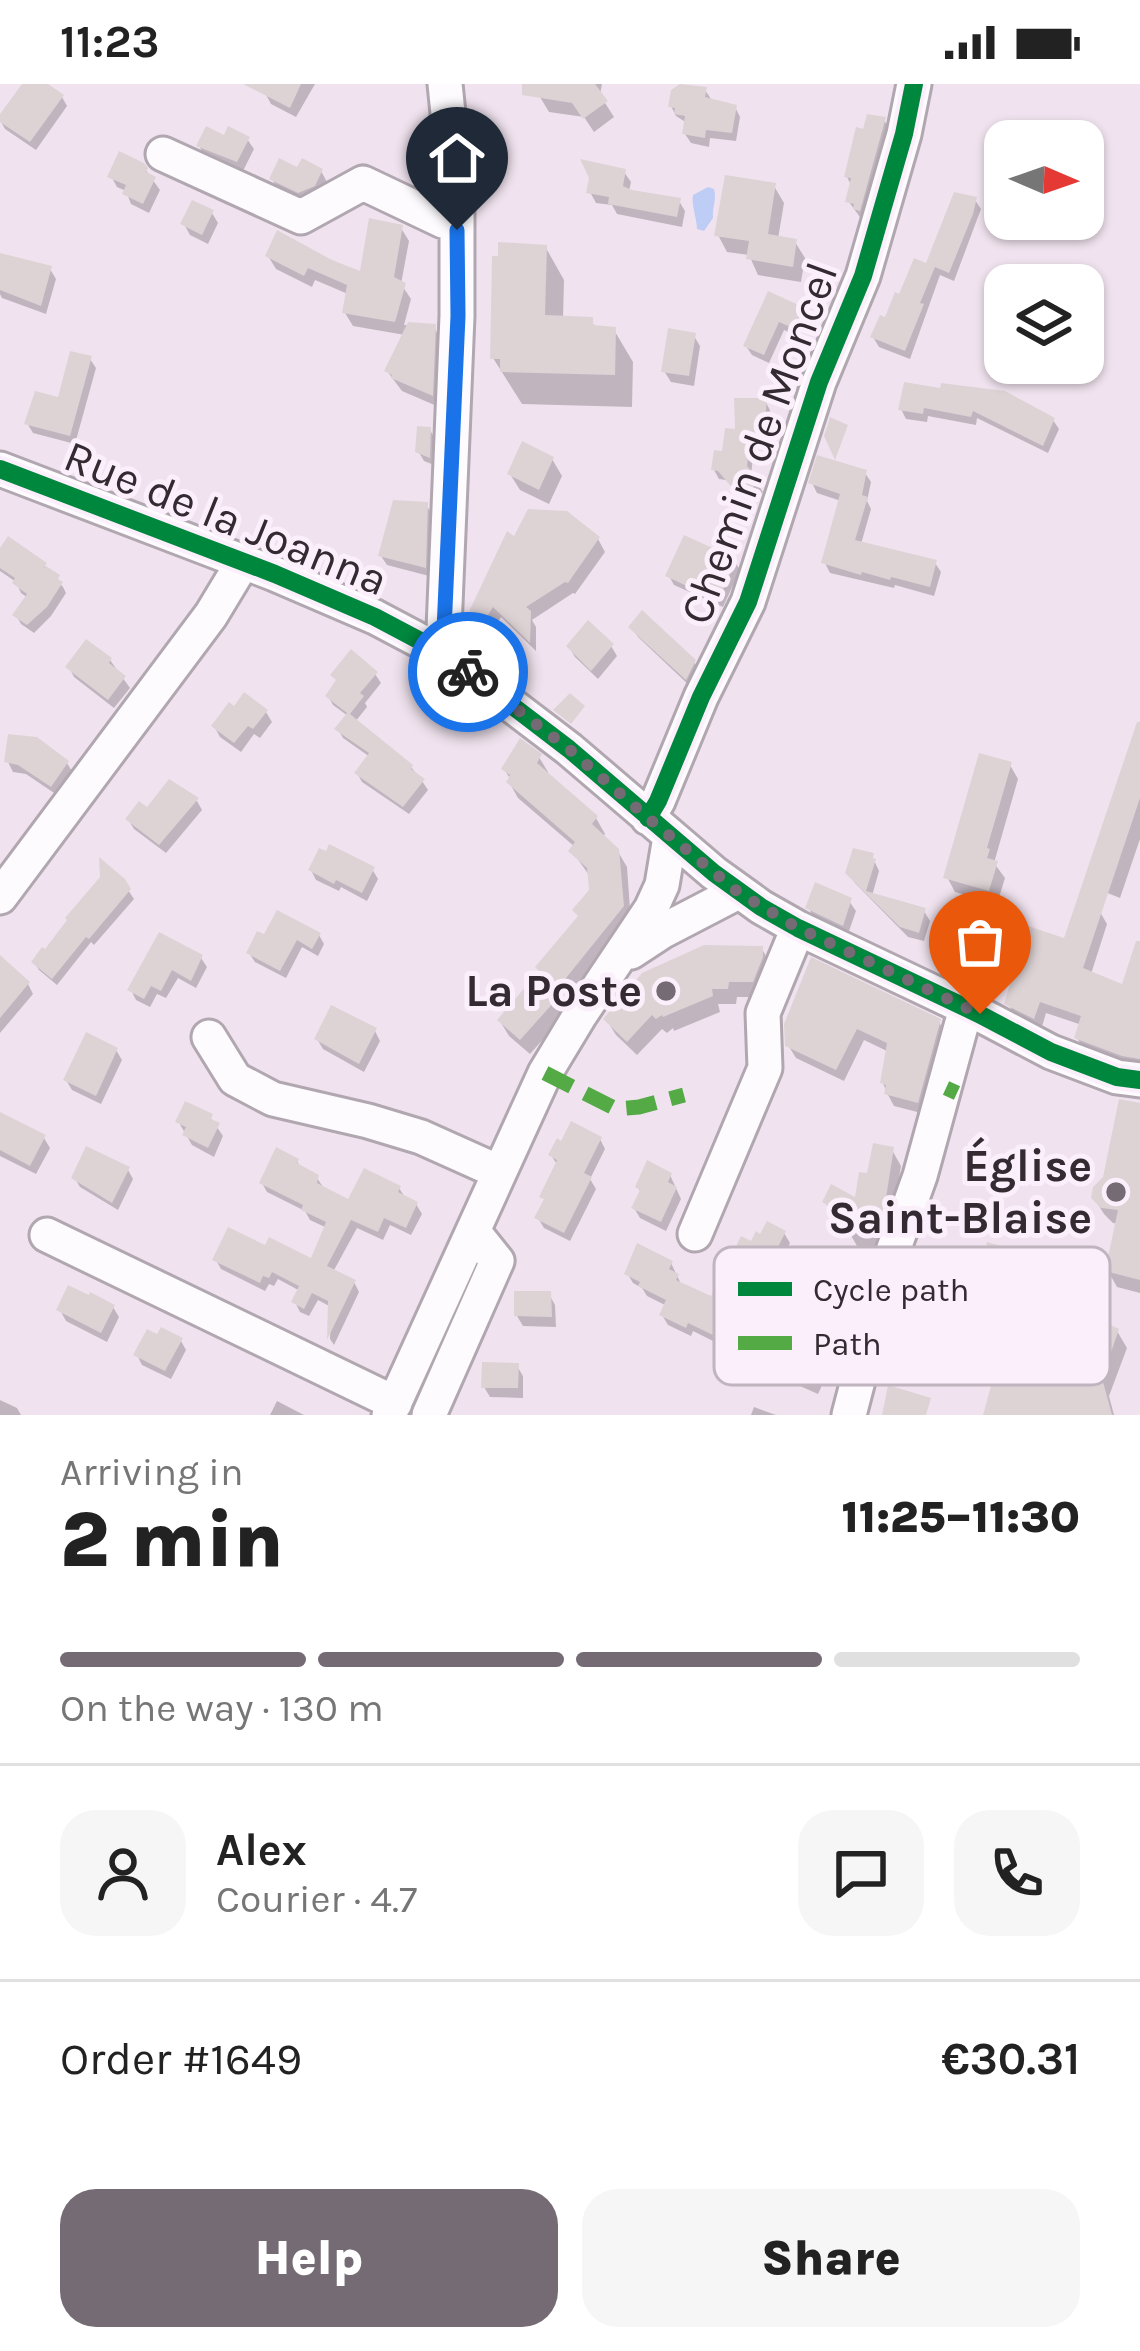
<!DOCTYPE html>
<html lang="en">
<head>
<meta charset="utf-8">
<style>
  body { margin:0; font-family:Karla,sans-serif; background:#f6f6f6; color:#222; height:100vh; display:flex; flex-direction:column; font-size:45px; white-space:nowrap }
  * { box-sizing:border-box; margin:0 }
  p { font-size:39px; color:#767676 }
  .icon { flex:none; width:66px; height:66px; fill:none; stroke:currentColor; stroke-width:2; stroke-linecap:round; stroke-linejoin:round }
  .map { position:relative; height:1331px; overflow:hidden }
  .drawer { display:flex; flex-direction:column; background:#fff; flex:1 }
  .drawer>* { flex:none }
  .needle { width:78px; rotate:92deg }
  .fabs { position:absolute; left:984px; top:36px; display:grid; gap:24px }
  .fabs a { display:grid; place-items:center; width:120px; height:120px; border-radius:24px; background:#fff; box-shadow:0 3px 9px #0004; font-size:60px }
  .pin { position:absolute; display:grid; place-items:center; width:102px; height:102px; color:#fff; margin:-123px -51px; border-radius:50% 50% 50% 0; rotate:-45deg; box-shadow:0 0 12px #0007 }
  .pin .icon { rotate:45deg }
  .courier { position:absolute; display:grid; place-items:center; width:120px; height:120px; margin:-60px; border:9px solid #1a73e8; border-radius:50%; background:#fff; color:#222; box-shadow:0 3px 15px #0007 }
  .headline em { font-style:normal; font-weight:800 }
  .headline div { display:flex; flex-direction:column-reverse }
  .headline { display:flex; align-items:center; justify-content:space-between; height:204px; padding:0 60px }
  h1 { font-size:78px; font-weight:800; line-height:90px }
  .bar { display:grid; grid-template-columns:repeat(4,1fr); gap:18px 12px; align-content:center; height:144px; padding:0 60px }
  .bar i { height:15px; border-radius:9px; background:#e0e0e0 }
  .bar .active { background:#756b74 }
  .bar p { grid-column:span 4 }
  .line { display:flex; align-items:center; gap:30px; padding:0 60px; border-top:3px solid #e0e0e0 }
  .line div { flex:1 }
  .round { display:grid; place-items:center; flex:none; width:126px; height:126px; border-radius:36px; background:#f6f6f6 }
  .cta { display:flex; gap:24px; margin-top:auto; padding:24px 60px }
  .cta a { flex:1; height:138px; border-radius:36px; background:#756b74; color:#fff; font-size:48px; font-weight:800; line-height:138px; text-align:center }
  .cta a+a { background:#f6f6f6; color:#222 }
  .status { display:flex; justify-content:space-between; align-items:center; height:84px; padding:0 60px; background:#fff; direction:ltr }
  .status svg { height:33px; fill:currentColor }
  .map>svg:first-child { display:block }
  .water { fill:#becdf5 }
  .shadow { fill:#0003 }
  .building { fill:#ddd3d5 }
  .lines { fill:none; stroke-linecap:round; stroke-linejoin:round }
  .minor-casing { stroke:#b1a7b0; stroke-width:39 }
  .minor { stroke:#fdfbfd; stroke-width:33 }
  .quiet { stroke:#54ab45; stroke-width:15; stroke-dasharray:30 15; stroke-linecap:butt }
  .cycleway-casing { stroke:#fceffc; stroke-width:26 }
  .cycleway { stroke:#00873e; stroke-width:18 }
  .done { stroke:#756b74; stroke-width:12; stroke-dasharray:0 21.6 }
  .route { stroke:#1a73e8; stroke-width:15 }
  .poi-dot { fill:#756b74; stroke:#fceffc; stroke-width:4.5 }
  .labels { text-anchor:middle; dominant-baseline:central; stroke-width:10; stroke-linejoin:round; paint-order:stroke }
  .street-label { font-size:45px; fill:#332a32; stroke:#fceffc }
  .poi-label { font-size:45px; font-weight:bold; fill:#332a32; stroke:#fceffc; text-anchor:end }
  .key { fill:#fceffc; stroke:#c0b4bf; stroke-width:3 }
  .key-label { font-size:33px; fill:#332a32 }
</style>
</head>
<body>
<div class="status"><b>11:23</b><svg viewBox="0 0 49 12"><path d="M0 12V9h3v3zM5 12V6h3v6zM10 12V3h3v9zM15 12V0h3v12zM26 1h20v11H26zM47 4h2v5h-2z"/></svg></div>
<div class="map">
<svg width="1140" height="1331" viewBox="0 0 1140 1331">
  <rect width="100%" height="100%" fill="#f0e3ef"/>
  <!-- water -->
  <path class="water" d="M708,103L714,105C717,115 712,124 713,134L704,147L697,145C697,135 691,120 693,111Z"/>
  <!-- shadow -->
  <path class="shadow" d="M25,0H43L62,13L67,22L36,66L5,45L0,36Z
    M270,0H315L296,33L271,20L265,9Z
    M542,0H602L600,11L614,33L594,48L584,33L549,28L540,13Z
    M705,6L711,15L735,23L740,33L736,57L710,54L709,63L691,59L685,50L687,39L676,32L671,22Z
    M884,36L893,51L865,140L849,118L852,103L847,93L865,48Z
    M225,55H247L254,65L243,87L205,72L199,62Z
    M142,81L160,106L149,129L131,120L126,107L117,103L111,92Z
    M321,87L327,98L320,112L306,118L278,105L272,95Z
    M624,88L631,98L629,107L679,117L685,127L682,143L617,130L612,121L596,119L590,108Z
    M774,102L784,119L778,155L795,158L805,174L801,198L758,191L749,171L727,168L718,151Z
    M975,116L981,125L954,197L940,191L910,275L879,263L873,253Z
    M212,129L218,139L208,160L190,151L184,140Z
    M401,144L409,157L401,200L411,215L404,241L434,243L441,256L439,323L402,307L387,287L405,251L353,242L345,229L348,210L315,196L312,203L276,185L268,172L331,179L363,191Z
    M546,164L564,196L563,235L591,236L596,245L614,246L633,278L632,323L522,320L493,274Z
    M0,172L50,185L56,195L46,230L2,214L0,210Z
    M770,211L800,225L806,235L798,252L784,246L769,279L752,271L746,262Z
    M694,252L700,262L694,302L671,298L664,287Z
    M90,275L96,284L75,360L33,349L27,339L60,317Z
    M906,301L1053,336L1059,345L1048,369L977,334L976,341L928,332L927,338L906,335L901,325Z
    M765,317L770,326L767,365L754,364L751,391L763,408L748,421L726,396L719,395L714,386L738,349Z
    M430,346L435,355L434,381L424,377L418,367Z
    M552,375L562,392L549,420L520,406L510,390Z
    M865,389L871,398L867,417L871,425L861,460L935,479L941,488L934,512L895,501L894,504L830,489L825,479L841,417L817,409L812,399Z
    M426,421L432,430L429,492L387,481L381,472Z
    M598,455L605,468L575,510L573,509L532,536L536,543V567L501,533L477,573L467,558L515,456Z
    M0,470L44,481L63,503L66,509L51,532L34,549L21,540L16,531L28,514L21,509L16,498L0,487Z
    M735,478L740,486L723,523L674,501L669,492Z
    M632,543L694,578L700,589L692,604L638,553Z
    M611,562L617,572L598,595L575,573L569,563Z
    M110,576L130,604L114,624L74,593L69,583Z
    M375,590L381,599L365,619L367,623L355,638L411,683L422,697L428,706L409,730L362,698L357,689L370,673L343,654L338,645L348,632L333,621L328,612Z
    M266,628L272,638L260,654L254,650L241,668L220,653L214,642Z
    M1140,637V755L1120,814L1100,806L1090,790Z
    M539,673L548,688L547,691L596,734L605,750L602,754L617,766L627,783L631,839L566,920L569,926L530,970L509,952L500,937L541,889L580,834L592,807L589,791L572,767L575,763L518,714L509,698L511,696L504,685Z
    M8,678L67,679L73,689L57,711L26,690L13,688Z
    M1010,681L1018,695L994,779L1005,794L997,820L955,808L947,793Z
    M197,717L202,726L166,769L134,745L128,735L148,727Z
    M872,772L879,787L872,812L924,827L930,837L924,857L908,853L855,799L849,788Z
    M372,785L378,795L367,817L341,803L339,807L316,796L311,786Z
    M122,797L134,815L94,861L91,858L57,901L39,886L34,878Z
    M849,817L856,827L848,850L814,834L808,823Z
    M1100,828L1107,840L1091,890L1124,904L1140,882V986L1085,966L1077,954L1082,941L1046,929L1041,946L1015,932L1008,919L1066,858Z
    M259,851H319L324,860L318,872L302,863L286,894L255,878L249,869Z
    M160,852L201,874L207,883L196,904L178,894L166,914L157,910L150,923L136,916L131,906Z
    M762,865L771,881L761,913H737L736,920H718L720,928L674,947L673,944L667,949L662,945L637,971L616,951L606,935Z
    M0,884L28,900L33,910L0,949Z
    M939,938L946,951L925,1030L894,1022L887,1009L883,999L889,968L864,956L844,997L796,974L788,961L787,941Z
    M375,947L380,957L364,988L323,965L317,955Z
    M116,966L122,976L101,1020L72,1006L66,996Z
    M1140,1021V1209L1117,1203L1108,1187L1118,1140L1113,1139L1104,1130L1094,1114Z
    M0,1031L44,1054L50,1064L36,1090L0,1072Z
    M210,1033L223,1052L214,1073L192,1061L178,1037Z
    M600,1055L605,1065L590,1095L596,1105L570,1157L544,1144L538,1134L546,1118L543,1113L558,1082L551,1071Z
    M892,1066L901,1082L890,1150L884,1166L857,1162L844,1139L834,1134L825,1118L857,1117L870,1093Z
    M297,1077L302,1086L317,1094L323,1103L350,1119L399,1104L406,1115L416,1120L422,1130L411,1151L390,1141L383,1156L357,1144L333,1188L354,1198L359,1208L334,1261L330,1255L331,1223L318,1216L309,1232L300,1228L295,1218L300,1207L278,1195L274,1202L269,1200L265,1207L221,1185L216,1176L267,1165L312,1178L327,1144L310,1136L305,1127L267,1108L262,1099Z
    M128,1086L133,1095L118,1126L80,1103L74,1093Z
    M670,1091L681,1115L666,1147L640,1134L634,1124L641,1109L638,1103Z
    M784,1149L790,1159L773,1194L769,1192L759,1210L747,1204L721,1261L693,1247L691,1252L668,1241L662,1231L667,1222L647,1212L642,1204L633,1199L627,1189L671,1179L682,1202L712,1216L753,1161Z
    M844,1209L849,1219L825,1269L832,1280L818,1310L791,1298L785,1288L800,1247L793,1235Z
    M549,1210L555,1221L556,1243L523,1242L517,1232Z
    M113,1223L119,1233L107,1258L66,1237L60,1226Z
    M1041,1241L1117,1247L1127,1264L1109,1312L1114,1331H987Z
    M181,1257L186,1266L171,1295L142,1281L137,1271Z
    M517,1282L523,1292V1314L490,1313L484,1303Z
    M0,1316L17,1324L21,1331H0Z
    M277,1317L304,1331H270Z
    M754,1323L776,1331H751Z"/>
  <!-- building -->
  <path class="building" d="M22,0H48L64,11L30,58L0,38V30Z
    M243,0H301L290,24Z
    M522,0H595L608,17L583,35L572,19L522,11Z
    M680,0L707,3L705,13L737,21L732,49L706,46L705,54L682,50L685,32L674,30L675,24L668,23L671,6Z
    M867,30L886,33L860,127L853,125L854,120L845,118L851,94L844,93L856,43L863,45Z
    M206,42L224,51L228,42L250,53L237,78L196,62Z
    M119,67L144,79L148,84L146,88L156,93L143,120L122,110L126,101L107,93Z
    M279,74L297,83L302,74L323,85L315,102L298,109L269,95Z
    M580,75L626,85L623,102L632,106L681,114L677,133L608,120L609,113L586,109L589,94Z
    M725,91L776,99L768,150L797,155L793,183L746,175L749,157L714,152Z
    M954,108L977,113L973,130L949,189L935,183L920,219L924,220L905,267L870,253L880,231L885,233L895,208L899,210L914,174L926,179Z
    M192,116L214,126L202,151L180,140Z
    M369,134L403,141L394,193L406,199L395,238L342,229L347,201L308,184L304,192L265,172L277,146L332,176L360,187Z
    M498,158L547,161L545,231L593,233V241L616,243L615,291L500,288V275H490L492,172H498Z
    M0,169L52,182L41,222L0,206Z
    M768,207L803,223L793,244L779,238L764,271L743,262Z
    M408,238L436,240L433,312L391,294L392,291L384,287Z
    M668,244L696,249L689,292L661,288Z
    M70,267L92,272L70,352L24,340L35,307L58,313Z
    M904,298L940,304L941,299L1005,307L1055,334L1043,362L973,327L971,333L924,324L923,330L898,326Z
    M734,314H767L763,357L750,356L747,382L760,397L741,414L718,387L711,386L714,366L722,367L725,344L735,345Z
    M830,333L848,341L835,376L824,352Z
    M417,342L431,343L430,374L415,368Z
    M522,357L554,373L539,406L507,390Z
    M817,371L867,386L862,411L868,413L855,456L937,476L930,503L891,493L890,496L862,488L861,491L821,479L840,410L808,399Z
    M393,416L428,418L426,484L378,472Z
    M528,425L567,427L600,453L568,499L565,498L526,523L531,527L530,559L493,523L469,562L464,559L465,536L507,447L514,452Z
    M684,451L737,475L718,516L665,492Z
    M8,452L47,479L43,485L46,482L60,491L58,495L63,498L47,523L27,541L12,531L27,510L12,499L15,494L0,484V464Z
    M642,526L696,576L686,596L628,543Z
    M588,536L614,560L591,587L566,562Z
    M86,555L112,574L109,579L126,592L108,616L65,583Z
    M351,565L378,588L360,609L364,612L350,630L413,681L411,685L425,695L403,723L354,689L369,669L334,645L347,629L325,612L336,596L330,591Z
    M244,608L268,626L253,645L248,642L234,659L211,642L229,618L234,622Z
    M570,609L585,622L571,640L553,626Z
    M1137,638H1140V714L1083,884L1122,900L1136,857H1140V975L1122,972L1074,954L1081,932L1040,918L1034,935L1004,920L1028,842L1064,854Z
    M8,650L37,653L69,677L51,703L18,681L4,678Z
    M520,654L542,670L537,679L598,732L592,740L619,765L624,822L558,904L563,908L520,956L497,936L539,887L535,883L578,832L572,826L589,806L587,784L568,767L575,758L506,698L510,691L501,685Z
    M979,669L1012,678L987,764L990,765L987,774L998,777L989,807L943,794Z
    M169,695L199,714L159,761L125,735L139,717L147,723Z
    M329,760L375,783L362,809L336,796L334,800L308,786L319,764L326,767Z
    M853,764L874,769L873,774L876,775L866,807L926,824L919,849L900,843L845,789Z
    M99,773L125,795L131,805L89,855L86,853L52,895L31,878L42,863L45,865L67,836L65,834L100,793Z
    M815,798L852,814L843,842L805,824Z
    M277,826L321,849L312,865L297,856L280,887L246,869L257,847L264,850Z
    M159,848L203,871L191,897L172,886L161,907L151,902L144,915L127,906Z
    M704,861L763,862V873L753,898H729L728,905H712L713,912L663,933L662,931L656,935L652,931L627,958L603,935L642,889Z
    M0,871L30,898L0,934Z
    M811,873L941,935L918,1019L884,1010L886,1001L880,999L887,959L857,945L836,986L785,962L784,940Z
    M331,921L377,944L359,980L314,955Z
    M86,948L118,964L96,1012L63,996Z
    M1119,1015L1140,1019V1196L1105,1187L1118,1126L1101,1124L1091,1114L1093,1103L1103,1093Z
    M185,1017L213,1030L211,1035L220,1039L208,1064L182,1051L186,1043L175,1038Z
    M0,1028L46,1051L30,1082L0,1066Z
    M571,1037L602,1053L584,1089L592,1093L564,1149L534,1134L544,1115L539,1113L557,1076L548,1071L557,1054L561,1057Z
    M873,1059L894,1063L883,1133L876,1152L845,1147L846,1139L838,1135L840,1128L822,1118L831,1100L855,1113L859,1088L867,1089Z
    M86,1062L130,1083L112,1119L71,1094Z
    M276,1063L299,1075L297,1079L319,1091L317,1099L348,1115L364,1084L401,1102L398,1108L418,1118L406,1144L384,1134L378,1148L351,1136L327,1182L356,1196L327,1256L328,1217L312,1209L304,1225L291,1218L299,1202L272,1188L269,1194L263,1192L260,1199L212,1176L228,1143L265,1161L269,1153L311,1174L326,1138L301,1126L303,1121L259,1099Z
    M647,1076L672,1089L668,1098L677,1103L661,1138L631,1124L640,1106L635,1103Z
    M767,1137L786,1147L767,1185L763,1184L754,1202L742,1196L715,1252L688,1239L686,1244L659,1231L666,1216L638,1202L640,1198L624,1190L637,1159L673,1177L669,1185L679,1190L676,1196L711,1212L741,1152L751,1157L756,1147L760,1150Z
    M987,1158L1009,1164L1003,1185L981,1179Z
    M815,1192L846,1207L819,1262L828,1268L812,1302L782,1288L790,1269L787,1268L800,1240L790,1235L802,1209L806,1212Z
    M68,1201L89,1211L90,1208L115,1221L101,1249L56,1226Z
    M514,1207H551L552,1233L514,1232Z
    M1057,1215L1119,1245L1102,1294L1112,1331H983L1011,1229L1038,1237L1043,1218L1055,1221Z
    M161,1243L183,1254L165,1287L133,1271L147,1245L157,1250Z
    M482,1278L519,1279L518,1304H481Z
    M888,1301L931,1314L926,1331H882Z"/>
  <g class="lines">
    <defs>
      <path id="minor" d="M163,70L301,133L363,99L443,137L457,139
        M0,385L275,490L375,533L443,569L569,665L714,789L761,823L798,844L979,930L1051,968L1117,993L1140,996
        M443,569L457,232V117L445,0
        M648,734L658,717L701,613L748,518L819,298L863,192L904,50L914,0
        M0,813L211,531L243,478
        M631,868L663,847L738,808
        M209,953L235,995L273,1015L368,1037L421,1053L499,1088
        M695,1150L765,984L763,929L798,844
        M47,1151L395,1319
        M389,1331L545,989L580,931L651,825L662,801L670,753
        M429,1331L497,1177L473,1147
        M849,1331L889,1178L920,1092L966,924"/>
    </defs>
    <!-- minor casing -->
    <use href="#minor" class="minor-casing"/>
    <!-- minor -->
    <use href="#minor" class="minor"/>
    <!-- quiet -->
    <path class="quiet" d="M545,989L616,1025L639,1023L684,1011
      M946,1004L957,1009"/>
    <defs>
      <path id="cycleway" d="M0,385L275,490L375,533L443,569L569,665L714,789L761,823L798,844L979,930L1051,968L1117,993L1140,996
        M648,734L658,717L701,613L748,518L819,298L863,192L904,50L914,0"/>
    </defs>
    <!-- cycleway casing -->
    <use href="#cycleway" class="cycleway-casing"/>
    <!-- cycleway -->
    <use href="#cycleway" class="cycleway"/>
  </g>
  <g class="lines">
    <!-- done -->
    <path class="done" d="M468,588L569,665L648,734L738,808L798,844L980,930"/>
    <!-- route -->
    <path class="route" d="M457,146L458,232L443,569L468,588"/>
  </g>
  <!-- markers -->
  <g class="poi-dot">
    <circle cx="666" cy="907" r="12"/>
    <circle cx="1116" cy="1108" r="12"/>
  </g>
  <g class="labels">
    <!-- street labels -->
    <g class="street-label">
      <text transform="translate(759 359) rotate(-70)">Chemin de Moncel</text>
      <text transform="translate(226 434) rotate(22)">Rue de la Joanna</text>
    </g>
    <!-- poi labels -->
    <g class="poi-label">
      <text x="642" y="907">La Poste</text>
      <text x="1092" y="1082">Église<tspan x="1092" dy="52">Saint-Blaise</tspan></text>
    </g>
  </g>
  <!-- legend -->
  <rect x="714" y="1163" width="396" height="138" rx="18" class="key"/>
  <rect x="738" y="1198" width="54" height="14" fill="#00873e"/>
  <rect x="738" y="1252" width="54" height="14" fill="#54ab45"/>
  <g class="key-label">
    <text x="813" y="1217">Cycle path</text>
    <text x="813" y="1271">Path</text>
  </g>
</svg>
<div class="fabs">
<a><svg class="needle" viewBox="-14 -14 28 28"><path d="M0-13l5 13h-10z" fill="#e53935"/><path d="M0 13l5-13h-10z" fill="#767676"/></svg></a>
<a><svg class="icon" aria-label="layers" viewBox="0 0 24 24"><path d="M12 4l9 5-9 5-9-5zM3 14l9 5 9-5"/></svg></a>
</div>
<div class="pin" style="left:980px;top:930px;background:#ea580c"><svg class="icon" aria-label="bag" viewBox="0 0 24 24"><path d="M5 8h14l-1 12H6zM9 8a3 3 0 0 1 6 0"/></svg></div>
<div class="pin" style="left:457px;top:146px;background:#1f2937"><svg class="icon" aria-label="home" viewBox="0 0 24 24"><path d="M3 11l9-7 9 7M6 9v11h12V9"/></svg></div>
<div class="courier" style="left:468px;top:588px"><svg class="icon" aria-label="bike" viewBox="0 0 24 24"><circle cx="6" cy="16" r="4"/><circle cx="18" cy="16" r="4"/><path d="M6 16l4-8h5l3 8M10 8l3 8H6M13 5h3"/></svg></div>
</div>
<section class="drawer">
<div class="headline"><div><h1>2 min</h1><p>Arriving in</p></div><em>11:25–11:30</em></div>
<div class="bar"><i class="active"></i><i class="active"></i><i class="active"></i><i></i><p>On the way · 130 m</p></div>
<div class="line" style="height:216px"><a class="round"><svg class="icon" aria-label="person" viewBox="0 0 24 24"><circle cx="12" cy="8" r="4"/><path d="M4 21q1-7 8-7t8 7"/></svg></a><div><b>Alex</b><p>Courier · 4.7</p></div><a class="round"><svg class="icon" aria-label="chat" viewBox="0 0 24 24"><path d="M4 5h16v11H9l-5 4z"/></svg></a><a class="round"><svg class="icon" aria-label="phone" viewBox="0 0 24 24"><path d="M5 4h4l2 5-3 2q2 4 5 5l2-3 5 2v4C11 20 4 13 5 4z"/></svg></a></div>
<div class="line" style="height:156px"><div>Order #1649</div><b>€30.31</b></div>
<div class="cta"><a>Help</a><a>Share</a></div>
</section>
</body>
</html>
